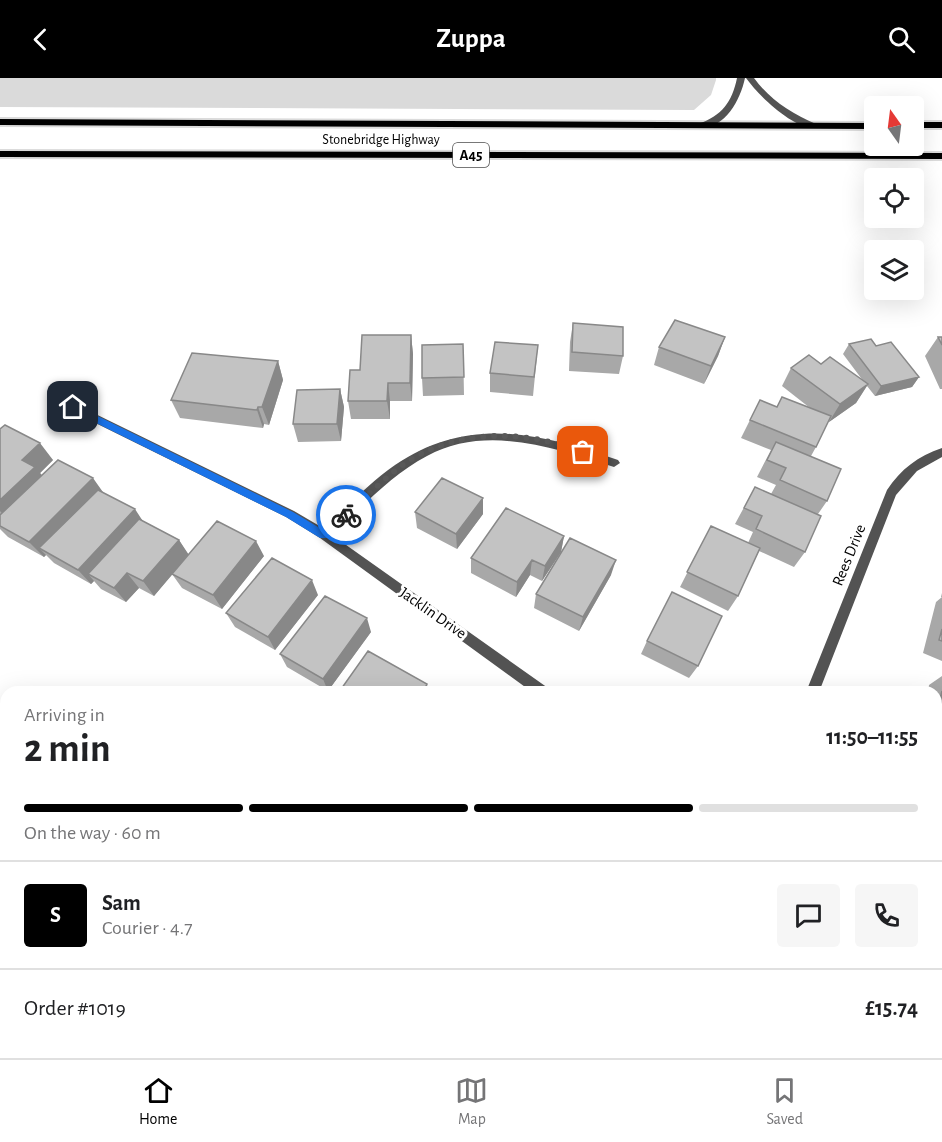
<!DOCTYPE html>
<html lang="en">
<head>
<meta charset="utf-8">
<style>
  body { margin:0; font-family:"Alegreya Sans",sans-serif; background:#f6f6f6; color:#202124; height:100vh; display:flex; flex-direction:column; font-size:22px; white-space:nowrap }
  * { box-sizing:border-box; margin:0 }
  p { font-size:20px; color:#757577 }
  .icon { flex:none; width:33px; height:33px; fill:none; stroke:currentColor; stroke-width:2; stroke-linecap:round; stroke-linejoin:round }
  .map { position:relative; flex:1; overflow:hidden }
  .details { position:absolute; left:0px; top:608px; width:942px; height:374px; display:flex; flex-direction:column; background:#fff; border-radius:18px 18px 0 0; box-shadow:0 6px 24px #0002 }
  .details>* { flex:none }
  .needle { width:39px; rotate:346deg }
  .tools { position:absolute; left:864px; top:18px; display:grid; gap:12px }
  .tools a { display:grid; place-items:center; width:60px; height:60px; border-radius:6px; background:#fff; box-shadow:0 6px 24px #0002; font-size:30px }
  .pin { position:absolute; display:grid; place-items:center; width:51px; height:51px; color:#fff; margin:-26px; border-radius:12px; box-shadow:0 3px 9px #0006 }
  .courier { position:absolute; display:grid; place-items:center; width:60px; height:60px; margin:-30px; border:4px solid #1a73e8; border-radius:50%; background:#fff; color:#222; box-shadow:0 2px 8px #0007 }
  .overview em { font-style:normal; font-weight:700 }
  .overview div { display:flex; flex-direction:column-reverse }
  .overview { display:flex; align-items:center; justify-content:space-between; height:102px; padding:0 24px }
  h1 { font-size:39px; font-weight:700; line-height:45px }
  .bar { display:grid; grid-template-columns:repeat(4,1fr); gap:9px 6px; align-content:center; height:72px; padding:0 24px }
  .bar i { height:8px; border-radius:4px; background:#e0e0e0 }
  .bar .active { background:#000 }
  .bar p { grid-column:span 4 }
  .line { display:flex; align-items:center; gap:15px; padding:0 24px; border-top:2px solid #e0e0e0 }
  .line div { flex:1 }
  .round { display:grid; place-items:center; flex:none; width:63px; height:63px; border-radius:6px; background:#f6f6f6 }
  header { display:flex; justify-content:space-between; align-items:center; height:78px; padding:0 24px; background:#000; color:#fff; font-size:27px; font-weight:700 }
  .menu { display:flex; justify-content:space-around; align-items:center; height:84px; border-top:2px solid #e0e0e0; background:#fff; font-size:16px; color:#757577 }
  .menu a { display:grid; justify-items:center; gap:3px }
  .menu .active { color:#000 }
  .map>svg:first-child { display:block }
  .green { fill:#dadada }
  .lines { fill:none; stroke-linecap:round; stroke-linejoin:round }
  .trunk-casing { stroke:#dbdbdb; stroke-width:4 }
  .minor { fill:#535353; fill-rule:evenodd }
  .tertiary { fill:#535353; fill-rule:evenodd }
  .trunk { fill:#000; fill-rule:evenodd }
  .wall { fill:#a8a8a8 }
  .shaded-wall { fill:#888 }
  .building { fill:#c3c3c3; stroke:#888; stroke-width:1.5 }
  .route { fill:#1a73e8 }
  .done { stroke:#595959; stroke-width:6; stroke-dasharray:0 10.8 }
  .labels { text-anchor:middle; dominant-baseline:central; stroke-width:6; stroke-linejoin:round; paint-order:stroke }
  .far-street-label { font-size:14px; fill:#000; stroke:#fff }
  .shield { fill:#fff; stroke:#4c4c4c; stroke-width:1.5 }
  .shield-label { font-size:15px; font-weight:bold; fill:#000 }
  .street-label { font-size:16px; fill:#000; stroke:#fff }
</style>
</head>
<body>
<header><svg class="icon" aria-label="back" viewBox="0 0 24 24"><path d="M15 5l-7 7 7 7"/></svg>Zuppa<svg class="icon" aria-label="search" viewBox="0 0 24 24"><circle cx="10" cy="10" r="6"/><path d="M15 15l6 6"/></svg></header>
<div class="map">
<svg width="942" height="980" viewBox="0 0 942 980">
  <rect width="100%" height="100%" fill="#fff"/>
  <!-- green -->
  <path class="green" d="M0,0H716V2L711,17L694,32L0,29Z
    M936,899L942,902V980H823L824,975H936Z"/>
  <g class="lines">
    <defs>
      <path id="trunk" d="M0,41L874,45V51L0,47Z
        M914,44H942V50H914Z
        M0,73L942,75V81L0,79Z"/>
    </defs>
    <!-- trunk casing -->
    <use href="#trunk" class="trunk-casing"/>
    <!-- minor -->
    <path class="minor" d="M73,325L294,433L323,450C347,429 369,405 395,387C468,337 540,355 618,382L620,385L614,389C556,370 486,346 427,378C391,397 362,429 332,457L548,610L549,614H532L320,460L286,439L69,332L68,329L69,326Z
      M942,370V379L917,393L896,417L819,614H806L887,412C901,391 918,378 942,370Z
      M936,845L942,848V864L936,861Z"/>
    <!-- tertiary -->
    <path class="tertiary" d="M737,0H745C740,23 725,51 698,50V46C722,38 732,24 737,0Z
      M746,0H754C770,22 791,35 816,46V50C793,51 759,18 746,0Z"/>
    <!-- trunk -->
    <use href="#trunk" class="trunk"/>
  </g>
  <!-- wall -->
  <path class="wall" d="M573,245L623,278L619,296L569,293L570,264Z
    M411,257L413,276L412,323H390V341H351L348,323L360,292Z
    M725,259L718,278L704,306L654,287L659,269Z
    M938,259H942V311H940L925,278Z
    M463,266L464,317L423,318L422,300Z
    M849,266L876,268L919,299L912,309L875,318L867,308L856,325L829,344H828L816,369L811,378L827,423L818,436L805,474L794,489L759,473L738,518L728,533L680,509L711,448L748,465L753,454L735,446L755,409L771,416L776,407L757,399L771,372L741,360L750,342L777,329L810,330L782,308L791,290L821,286L864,304L843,276Z
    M538,267L533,318L490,314V295Z
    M278,283L283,302L269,347L264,346L263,350L180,340L171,322Z
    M340,311L344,329L341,363L298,364L293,346Z
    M0,351L53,382L40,395L42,397L103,415L143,443L179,462L188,477L264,478L222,531L182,510L172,496L154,518L139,510L126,524L101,511L94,503L91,506L54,485L46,477L44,479L8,459L0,451Z
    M483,420V436L457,471L417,450L415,434Z
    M564,458L561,474L542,503L530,497L516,519L471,495V480Z
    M611,497L579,553L534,530L536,516Z
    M942,515V583L923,575L936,524L942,519H941Z
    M318,517L275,572L235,549L226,535Z
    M371,554L328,613L287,589L280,576Z
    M647,563L698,588L689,600L641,576Z
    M942,598V662L936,660V614H928L929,607Z
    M936,672L942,675V750L936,747Z
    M772,975H813L812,980H781Z"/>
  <!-- shaded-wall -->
  <path class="shaded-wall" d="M411,257L413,276L412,323L410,305Z
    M725,259L718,278L704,306L711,288Z
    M278,283L283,302L269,347L262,329Z
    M919,299L912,309L875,318L881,308Z
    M388,305L390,323V341L387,323Z
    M868,306L856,325L829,344L840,326Z
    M340,311L344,329L341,363L337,346Z
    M258,329L264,346L263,350L257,332Z
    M40,365L53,382L40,395L48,406L10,444L0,433V422L22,382Z
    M93,400L105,417L39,470L46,477L44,479L29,464Z
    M483,420V436L457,471L456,456Z
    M135,431L146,448L88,496L94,503L91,506L78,492Z
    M564,458L561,474L542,503L545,488Z
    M179,462L189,477L154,518L143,503Z
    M256,463L264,478L222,531L213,517Z
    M532,482L530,497L516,519L517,504Z
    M616,482L611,497L579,553L583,539Z
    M127,495L139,510L126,524L114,510Z
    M312,502L318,517L275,572L268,559Z
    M367,540L371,554L328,613L323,601Z
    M427,606L428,614H423Z
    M23,975H35L42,980H30Z"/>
  <!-- building -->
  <path class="building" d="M675,242L725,259L711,288L659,269Z
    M573,245L623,249V278L572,274Z
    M362,257H411L410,305H388L387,323H348L350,292H360Z
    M938,259H942V267Z
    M871,261L876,268L891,264L919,299L881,308L849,266Z
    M495,264L538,267L534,299L490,295Z
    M463,266L464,299L422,300V267Z
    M192,275L278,283L262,329H258L257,332L171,322Z
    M809,277L821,286L830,279L868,306L840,326L791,290Z
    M340,311L337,346H293L297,312Z
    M782,319L831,338L816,369L750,342L760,322L777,329Z
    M5,347L40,365L22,382L35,389L0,422V351Z
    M776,364L841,391L827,423L780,402L786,390L767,382Z
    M58,382L93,400L29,464L0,448V437Z
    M442,400L483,420L456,456L415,434Z
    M755,409L821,438L805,474L756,451L762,438L744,430Z
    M98,412L135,431L78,492L39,470Z
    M506,430L564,458L545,488L532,482L517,504L471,480Z
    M139,441L179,462L143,503L127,495L114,510L88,496Z
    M217,443L256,463L213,517L172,496Z
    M711,448L760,470L738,518L687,494Z
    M570,460L616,482L583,539L536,516Z
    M272,480L312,502L268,559L226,535Z
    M672,514L722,538L698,588L647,563Z
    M325,518L367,540L323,601L280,576Z
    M942,551V563L939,562Z
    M368,573L427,606L423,614H339Z
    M942,613V643L936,641V637Z
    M936,672L942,675V733L936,730Z
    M23,975L30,980H20Z
    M783,975H813L812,980H791Z"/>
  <!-- route -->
  <path class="route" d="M73,326L293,434L323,452L343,434L346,433L351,437L327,460H320L286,439L70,332L69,329Z"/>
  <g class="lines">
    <!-- done -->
    <path class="done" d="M346,437C369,417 391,392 417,378C469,350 530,354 583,374"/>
  </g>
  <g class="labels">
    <!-- far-street labels -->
    <g class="far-street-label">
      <text x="381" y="62">Stonebridge Highway</text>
    </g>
    <!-- shield labels -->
    <rect class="shield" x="453" y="65" width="36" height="24" rx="4.5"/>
    <g class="shield-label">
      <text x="471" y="77">A45</text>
    </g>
    <!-- street labels -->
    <g class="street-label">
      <text transform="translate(849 477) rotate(-68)">Rees Drive</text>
      <text transform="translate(433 535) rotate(35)">Jacklin Drive</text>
    </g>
  </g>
</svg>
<div class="tools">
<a><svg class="needle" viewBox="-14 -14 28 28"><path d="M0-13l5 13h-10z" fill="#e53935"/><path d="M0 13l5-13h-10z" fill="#757577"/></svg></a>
<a><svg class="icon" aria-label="locate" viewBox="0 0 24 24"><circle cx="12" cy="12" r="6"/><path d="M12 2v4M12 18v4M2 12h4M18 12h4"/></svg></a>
<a><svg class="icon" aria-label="layers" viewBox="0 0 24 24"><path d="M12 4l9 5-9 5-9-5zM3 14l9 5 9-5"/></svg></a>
</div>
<div class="pin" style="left:583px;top:374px;background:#ea580c"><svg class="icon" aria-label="bag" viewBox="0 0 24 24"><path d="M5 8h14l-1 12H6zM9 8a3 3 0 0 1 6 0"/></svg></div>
<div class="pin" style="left:73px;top:329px;background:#1f2937"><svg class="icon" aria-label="home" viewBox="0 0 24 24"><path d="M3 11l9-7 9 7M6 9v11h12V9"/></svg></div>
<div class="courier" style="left:346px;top:437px"><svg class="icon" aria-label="bike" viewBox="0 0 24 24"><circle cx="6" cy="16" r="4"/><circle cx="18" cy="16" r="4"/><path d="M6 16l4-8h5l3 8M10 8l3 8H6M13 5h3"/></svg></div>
<section class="details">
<div class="overview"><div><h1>2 min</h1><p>Arriving in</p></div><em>11:50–11:55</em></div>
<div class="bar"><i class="active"></i><i class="active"></i><i class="active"></i><i></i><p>On the way · 60 m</p></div>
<div class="line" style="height:108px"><b class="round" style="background:#000;color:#fff">S</b><div><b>Sam</b><p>Courier · 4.7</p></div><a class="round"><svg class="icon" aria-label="chat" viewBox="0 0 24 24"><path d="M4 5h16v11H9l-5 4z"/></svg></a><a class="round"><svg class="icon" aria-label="phone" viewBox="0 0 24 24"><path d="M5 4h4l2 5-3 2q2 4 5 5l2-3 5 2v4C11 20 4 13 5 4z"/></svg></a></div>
<div class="line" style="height:78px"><div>Order #1019</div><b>£15.74</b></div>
</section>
</div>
<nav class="menu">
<a class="active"><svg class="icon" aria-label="home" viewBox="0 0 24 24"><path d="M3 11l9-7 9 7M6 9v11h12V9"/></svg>Home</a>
<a><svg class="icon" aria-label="map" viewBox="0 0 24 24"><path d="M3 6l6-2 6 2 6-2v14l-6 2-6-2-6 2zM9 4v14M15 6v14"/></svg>Map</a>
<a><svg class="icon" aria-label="saved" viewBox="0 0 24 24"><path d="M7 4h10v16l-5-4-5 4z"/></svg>Saved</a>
</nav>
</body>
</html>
